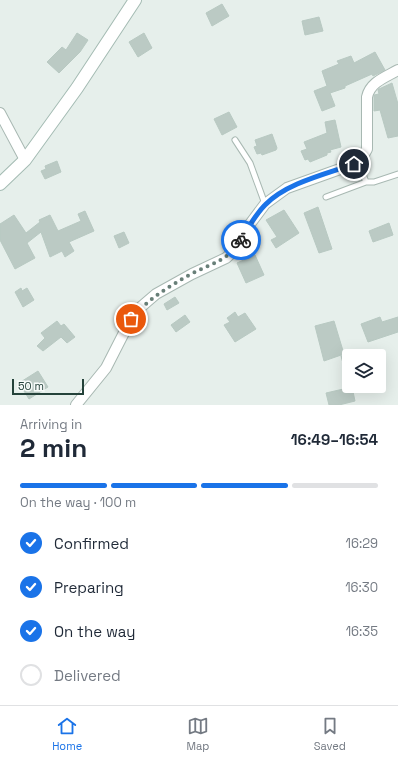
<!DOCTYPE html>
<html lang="en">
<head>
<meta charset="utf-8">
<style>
  body { margin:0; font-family:"Space Grotesk",sans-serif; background:#f6f6f7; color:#1f2937; height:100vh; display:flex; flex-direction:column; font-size:15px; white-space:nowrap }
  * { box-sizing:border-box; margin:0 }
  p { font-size:13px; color:#747a83 }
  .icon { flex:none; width:22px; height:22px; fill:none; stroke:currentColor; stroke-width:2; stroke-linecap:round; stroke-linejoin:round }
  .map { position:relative; height:405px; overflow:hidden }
  .panel { display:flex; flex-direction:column; background:#fff; flex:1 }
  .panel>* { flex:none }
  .tools { position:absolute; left:342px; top:349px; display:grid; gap:8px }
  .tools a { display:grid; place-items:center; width:44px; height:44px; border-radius:4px; background:#fff; box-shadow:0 4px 16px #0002; font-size:20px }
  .scale { position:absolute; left:12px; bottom:10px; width:72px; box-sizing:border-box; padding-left:4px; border:2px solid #24423a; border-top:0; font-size:11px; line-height:14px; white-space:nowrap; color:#24423a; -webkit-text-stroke:3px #f7fbf9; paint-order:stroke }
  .pin { position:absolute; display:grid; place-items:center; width:34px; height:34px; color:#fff; margin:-17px; border:2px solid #fff; border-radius:50%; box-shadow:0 1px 4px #0007 }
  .courier { position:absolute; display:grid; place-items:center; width:40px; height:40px; margin:-20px; border:3px solid #1a73e8; border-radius:50%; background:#fff; color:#222; box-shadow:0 1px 5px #0007 }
  .summary em { font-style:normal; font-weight:700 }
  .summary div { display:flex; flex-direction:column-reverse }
  .summary { display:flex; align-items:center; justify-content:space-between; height:68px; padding:0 20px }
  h1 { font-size:26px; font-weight:700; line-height:30px }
  .bar { display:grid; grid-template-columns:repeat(4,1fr); gap:6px 4px; align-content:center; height:48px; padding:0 20px }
  .bar i { height:5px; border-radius:3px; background:#e0e1e3 }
  .bar .on { background:#1a73e8 }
  .bar p { grid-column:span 4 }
  ol { padding:0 20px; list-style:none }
  li { display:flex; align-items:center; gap:12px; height:44px }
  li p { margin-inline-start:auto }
  li .icon { padding:4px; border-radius:50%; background:#1a73e8; color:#fff; stroke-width:4 }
  li:last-child { color:#747a83 }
  li i { width:22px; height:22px; border:2px solid #e0e1e3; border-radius:50% }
  .dock { display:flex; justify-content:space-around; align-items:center; height:56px; border-top:1px solid #e0e1e3; background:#fff; font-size:11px; color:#747a83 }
  .dock a { display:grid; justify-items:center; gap:2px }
  .dock .on { color:#1a73e8 }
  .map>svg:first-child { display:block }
  .building { fill:#bbcac4; stroke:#b8c9c2 }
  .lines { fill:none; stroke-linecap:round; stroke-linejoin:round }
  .lane-casing { stroke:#a8b8b2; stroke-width:7 }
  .street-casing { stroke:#a8b8b2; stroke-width:12 }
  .secondary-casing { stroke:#a4bbb3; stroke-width:14 }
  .lane { stroke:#fff; stroke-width:5 }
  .street { stroke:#fff; stroke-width:10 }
  .secondary { stroke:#fff; stroke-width:12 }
  .done { stroke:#687f78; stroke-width:4; stroke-dasharray:0 7.2 }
  .route { stroke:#1a73e8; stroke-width:5 }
</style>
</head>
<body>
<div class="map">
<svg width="398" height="405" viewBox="0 0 398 405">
  <rect width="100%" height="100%" fill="#e6efeb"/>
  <!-- building -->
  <path class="building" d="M222,4L229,16L212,26L206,13Z
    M319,17L323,31L305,35L302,21Z
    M77,33L88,40L80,52L59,73L47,62L62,47L66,50Z
    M144,33L152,48L138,57L129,42Z
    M375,52L385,70L373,76L372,74L345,86V88L330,93L335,106L322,111L314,91L327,86L322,71L339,64L337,61L351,56L354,63Z
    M392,83L398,104V136L388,138L380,110L374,111V95L379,94L378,90L379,89Z
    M229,112L237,127L222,135L214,119Z
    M335,120L341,147L330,150L331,152L327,153V155L310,162L308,159L305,160L301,151L307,149L304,142L327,133L325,122Z
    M272,134L277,148L276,150L262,155L261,153L257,154L254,147L257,146L255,140Z
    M57,161L61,172L45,179L41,171L46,169L45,166Z
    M318,207L332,249L319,253L304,213Z
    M284,210L299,233L276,248L271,240L277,237L266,220Z
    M85,211L94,231L69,242L74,251L65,257L62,251L50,257L41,232L27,243L35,258L15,269L0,240V224L14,215L26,233L40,222L39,220L50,215L58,231L81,221L78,214Z
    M389,223L393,235L373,242L369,231Z
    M124,232L129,243L119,248L114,236Z
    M255,255L264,275L246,283L237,263Z
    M21,288L22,291L27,288L34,300L23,307L15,292Z
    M175,297L179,303L167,310L164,304Z
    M235,312L238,317L245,313L256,329L235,342L224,325L230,322L227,318Z
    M185,315L190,322L176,332L171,325Z
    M380,317L382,322L398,317V332L368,342L361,324Z
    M57,321L61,326L64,324L75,337L67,343L61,337L43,351L37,346L45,338L41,333Z
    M334,321L344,354L324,361L315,326Z
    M349,354V377L347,378L341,356Z
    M38,371L48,387L29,399L19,383Z
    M352,387L355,401L339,405H329L326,393Z"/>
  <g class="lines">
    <defs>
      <path id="lane" d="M235,140L250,163L265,204
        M358,161L366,182H374L398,174
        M326,197L366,182"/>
      <path id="street" d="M0,113L25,160
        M76,405L106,368L131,319L142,306L156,294L192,274L226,258L237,248L250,224L265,204L287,188L354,164L362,158L367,149V97C370,82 386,77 398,70"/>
      <path id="secondary" d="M0,184L25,160L77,88L135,0"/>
    </defs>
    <!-- lane casing -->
    <use href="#lane" class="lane-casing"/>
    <!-- street casing -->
    <use href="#street" class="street-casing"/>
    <!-- secondary casing -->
    <use href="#secondary" class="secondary-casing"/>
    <!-- lane -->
    <use href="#lane" class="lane"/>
    <!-- street -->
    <use href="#street" class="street"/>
    <!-- secondary -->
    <use href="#secondary" class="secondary"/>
  </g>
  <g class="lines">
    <!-- done -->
    <path class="done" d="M131,319C148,299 168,287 191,274C210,264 230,260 241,240"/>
    <!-- route -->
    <path class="route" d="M241,240C248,228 255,215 265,205C286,183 326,174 354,164"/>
  </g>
</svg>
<div class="tools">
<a><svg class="icon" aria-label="layers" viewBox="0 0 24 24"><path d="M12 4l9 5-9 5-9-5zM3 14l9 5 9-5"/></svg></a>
</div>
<div class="scale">50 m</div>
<div class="pin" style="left:131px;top:319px;background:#ea580c"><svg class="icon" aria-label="bag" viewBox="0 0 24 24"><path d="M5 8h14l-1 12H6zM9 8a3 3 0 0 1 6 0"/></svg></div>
<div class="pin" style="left:354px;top:164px;background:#1f2937"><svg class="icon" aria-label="home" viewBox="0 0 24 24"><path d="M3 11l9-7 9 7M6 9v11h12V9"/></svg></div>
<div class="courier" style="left:241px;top:240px"><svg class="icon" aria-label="bike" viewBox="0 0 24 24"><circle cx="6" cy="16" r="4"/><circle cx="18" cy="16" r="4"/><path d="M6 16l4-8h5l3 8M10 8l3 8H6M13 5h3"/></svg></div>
</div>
<section class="panel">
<div class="summary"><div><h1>2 min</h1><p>Arriving in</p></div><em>16:49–16:54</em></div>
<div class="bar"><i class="on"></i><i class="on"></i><i class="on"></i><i></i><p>On the way · 100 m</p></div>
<ol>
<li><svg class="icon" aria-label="check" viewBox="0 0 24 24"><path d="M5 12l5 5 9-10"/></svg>Confirmed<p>16:29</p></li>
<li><svg class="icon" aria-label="check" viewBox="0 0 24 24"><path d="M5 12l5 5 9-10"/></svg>Preparing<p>16:30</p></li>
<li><svg class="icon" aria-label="check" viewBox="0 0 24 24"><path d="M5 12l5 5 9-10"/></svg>On the way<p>16:35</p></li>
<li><i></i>Delivered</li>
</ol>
</section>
<nav class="dock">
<a class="on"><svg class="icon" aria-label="home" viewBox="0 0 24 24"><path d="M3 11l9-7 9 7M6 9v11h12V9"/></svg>Home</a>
<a><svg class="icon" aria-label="map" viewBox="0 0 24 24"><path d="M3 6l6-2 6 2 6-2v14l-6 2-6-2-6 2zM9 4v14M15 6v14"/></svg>Map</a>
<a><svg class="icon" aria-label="saved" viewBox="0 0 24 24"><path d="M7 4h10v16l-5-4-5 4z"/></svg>Saved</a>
</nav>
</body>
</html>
